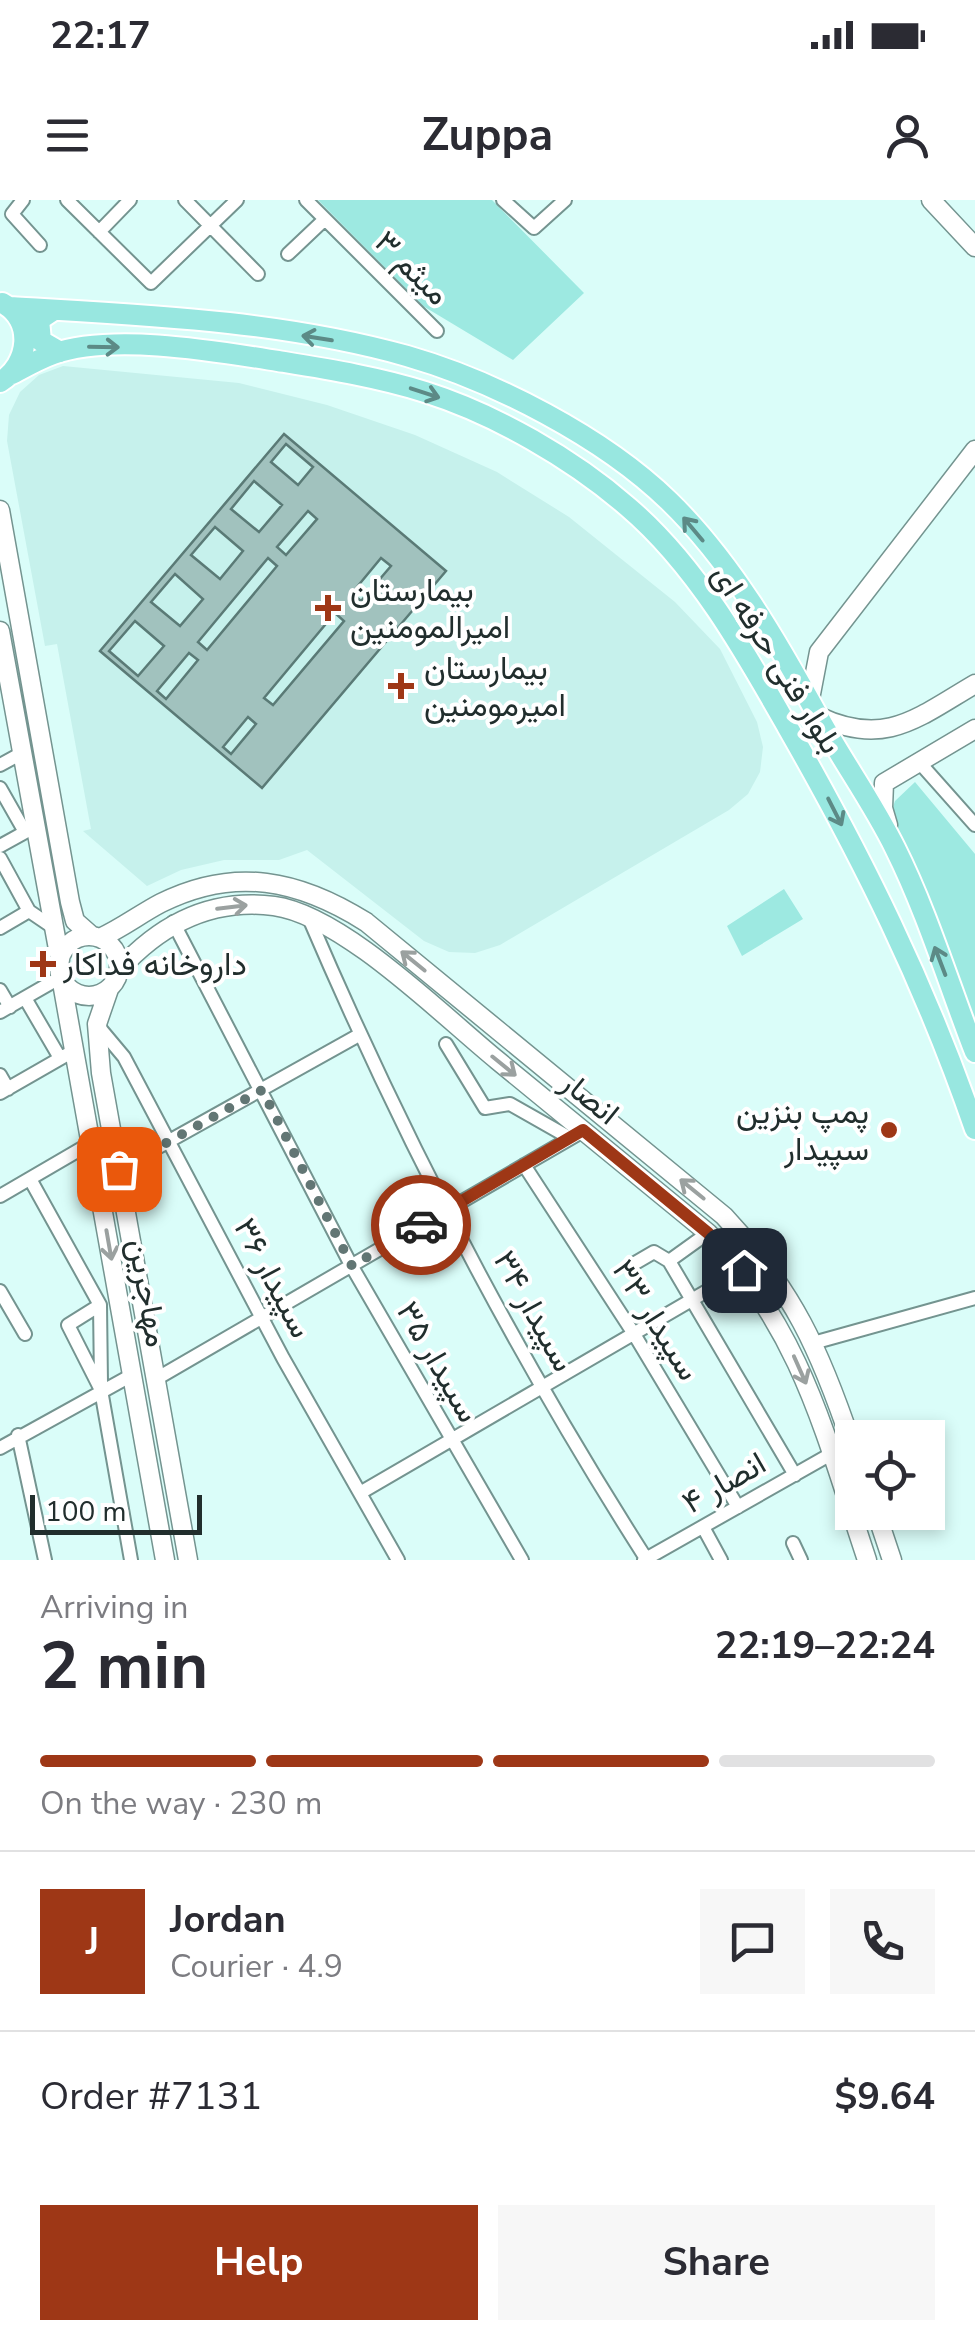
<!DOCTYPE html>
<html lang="en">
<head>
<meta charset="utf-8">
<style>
  body { margin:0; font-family:"Nunito Sans",Vazirmatn,sans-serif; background:#f7f7f7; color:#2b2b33; height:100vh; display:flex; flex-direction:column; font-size:38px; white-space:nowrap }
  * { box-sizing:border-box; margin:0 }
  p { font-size:32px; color:#7c7c81 }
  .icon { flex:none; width:55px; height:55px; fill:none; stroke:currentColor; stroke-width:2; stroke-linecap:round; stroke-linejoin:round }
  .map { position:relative; height:1360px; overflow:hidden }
  .drawer { display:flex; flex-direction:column; background:#fff; flex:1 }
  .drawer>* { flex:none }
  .controls { position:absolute; left:835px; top:1220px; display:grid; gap:20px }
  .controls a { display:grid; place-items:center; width:110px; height:110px; border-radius:0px; background:#fff; box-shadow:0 5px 15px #0003; font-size:50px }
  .scale { position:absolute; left:30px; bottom:25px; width:172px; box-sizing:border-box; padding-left:10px; border:5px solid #212e2d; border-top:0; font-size:28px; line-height:35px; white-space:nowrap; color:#212e2d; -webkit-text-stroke:8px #fff; paint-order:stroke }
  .pin { position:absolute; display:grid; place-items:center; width:85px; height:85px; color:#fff; margin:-42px; border-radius:20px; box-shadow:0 5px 15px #0006 }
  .courier { position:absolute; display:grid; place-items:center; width:100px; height:100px; margin:-50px; border:8px solid #9e3716; border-radius:50%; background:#fff; color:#222; box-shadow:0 2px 12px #0007 }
  .headline em { font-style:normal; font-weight:700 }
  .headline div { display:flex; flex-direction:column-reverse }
  .headline { display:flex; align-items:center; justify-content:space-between; height:170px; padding:0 40px }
  h1 { font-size:65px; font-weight:700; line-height:75px }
  .bar { display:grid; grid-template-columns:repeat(4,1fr); gap:15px 10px; align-content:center; height:120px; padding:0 40px }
  .bar i { height:12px; border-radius:8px; background:#e1e1e2 }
  .bar .current { background:#9e3716 }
  .bar p { grid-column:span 4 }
  .line { display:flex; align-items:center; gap:25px; padding:0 40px; border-top:2px solid #e1e1e2 }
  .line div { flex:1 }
  .round { display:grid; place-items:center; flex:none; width:105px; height:105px; border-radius:0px; background:#f7f7f7 }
  .button { display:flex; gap:20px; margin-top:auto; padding:20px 40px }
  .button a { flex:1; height:115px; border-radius:0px; background:#9e3716; color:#fff; font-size:40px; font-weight:700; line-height:115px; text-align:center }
  .button a+a { background:#f7f7f7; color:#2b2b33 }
  .status { display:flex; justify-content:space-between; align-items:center; height:70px; padding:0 50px; background:#fff; direction:ltr }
  .status svg { height:28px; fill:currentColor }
  header { display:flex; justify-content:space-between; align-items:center; height:130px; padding:0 40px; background:#fff; font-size:45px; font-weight:700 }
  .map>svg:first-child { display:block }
  .built { fill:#c6f1ec }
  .green { fill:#9de9e1 }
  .building { fill:#a1c2be; stroke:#5a7a76; stroke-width:2.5; fill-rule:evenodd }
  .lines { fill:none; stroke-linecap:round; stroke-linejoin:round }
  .street-casing { stroke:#749490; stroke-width:16 }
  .secondary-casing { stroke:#749490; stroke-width:21 }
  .primary-casing { stroke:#fff; stroke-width:24 }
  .street { stroke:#fff; stroke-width:12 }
  .secondary { stroke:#fff; stroke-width:18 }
  .primary { stroke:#98e7e0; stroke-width:20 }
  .oneway { stroke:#5c8a86 }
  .oneway2 { stroke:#9ba1a0 }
  .done { stroke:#627674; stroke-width:10; stroke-dasharray:0 18 }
  .route { stroke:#9e3716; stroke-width:12 }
  .poi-dot { fill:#9e3716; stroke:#fff; stroke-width:4 }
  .labels { text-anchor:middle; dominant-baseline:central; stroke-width:8; stroke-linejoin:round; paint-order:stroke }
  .street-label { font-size:32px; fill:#212e2d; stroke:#fff }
  .poi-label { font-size:32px; fill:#212e2d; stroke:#fff; text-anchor:start }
</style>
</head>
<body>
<div class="status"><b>22:17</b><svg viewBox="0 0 49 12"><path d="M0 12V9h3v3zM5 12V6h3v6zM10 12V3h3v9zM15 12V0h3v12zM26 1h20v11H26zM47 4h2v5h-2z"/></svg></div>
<header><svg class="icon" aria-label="menu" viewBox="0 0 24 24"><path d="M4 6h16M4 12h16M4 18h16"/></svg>Zuppa<svg class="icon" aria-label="person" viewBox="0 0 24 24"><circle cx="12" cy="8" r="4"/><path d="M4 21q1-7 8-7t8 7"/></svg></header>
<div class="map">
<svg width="975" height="1360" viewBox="0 0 975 1360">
  <rect width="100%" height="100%" fill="#dafdf9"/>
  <!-- built -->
  <path class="built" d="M63,166L239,183L327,205L415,235L497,272L569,317L675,402L720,449L757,522L763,547L760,572L748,594L729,610L500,745L475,753L449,752L424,741L307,650L279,660H224L181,670L147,686L83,631L91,629L57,444L45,446L7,241L9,215L20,192L39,175Z"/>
  <!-- green -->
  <path class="green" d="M318,0H492L584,93L513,160L423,106Z
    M915,582L975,654V838L885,631L895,601Z
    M784,689L803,719L742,756L727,726Z"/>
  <!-- building -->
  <path class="building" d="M284,234L446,371L262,588L100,451ZM286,244L313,267L298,285L271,262ZM254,281L282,305L259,332L231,309ZM308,311L317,319L286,355L277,347ZM215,327L243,351L220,379L191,355ZM268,358L277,366L207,450L198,442ZM381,358L391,366L361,401L352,393ZM175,374L203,399L180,426L151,402ZM335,413L344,421L273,505L264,498ZM135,421L164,446L138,476L109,451ZM189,453L198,460L166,499L157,491ZM248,517L256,524L231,554L223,547Z"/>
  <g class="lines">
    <defs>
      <path id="street" d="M23,0L12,14L40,45
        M67,0L151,83L237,0
        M185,0L258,74
        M306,0L437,131
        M503,0L534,28L565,0
        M99,32L130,0
        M288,54L325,19
        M919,562L975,625
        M0,565L22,553
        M0,588L25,632
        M0,646L29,630
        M0,658L29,711L54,728
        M309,718C404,940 517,1157 647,1360
        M173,722L351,1065L522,1360
        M0,728L29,711
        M0,790L10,807
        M25,798L60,858
        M0,812L61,777
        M98,826L124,857L283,1158L398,1360
        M446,844L485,908L510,904L570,938
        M0,875L8,889
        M0,893L75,850
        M524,965L634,1134L738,1307
        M119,969L359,835
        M30,979L100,1105L101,1183
        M0,996L91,943
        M669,1061L708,1033
        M630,1066L654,1052L669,1061L795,1275
        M0,1091L25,1134
        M100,1105L68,1125L101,1190L131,1360
        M813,1143L975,1098
        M156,1179L583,931
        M18,1235L45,1360
        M0,1248L132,1175
        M360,1293L743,1070
        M703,1327L721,1360
        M793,1343L801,1360
        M644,1360L831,1254"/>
      <path id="secondary" d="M931,0L975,47
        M0,310L70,702L75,721L92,736
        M0,431L60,760
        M810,499L819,452L975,250
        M818,516C885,548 917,518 975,484
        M888,625L883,608L884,583L975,529
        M59 766a30 30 0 1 1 60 0a30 30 0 1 1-60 0Z
        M100,738C122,728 140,714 161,703C235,666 299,680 366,722L724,1016C793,1090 820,1150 852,1245
        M120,769C161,724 211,698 274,706C342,715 443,816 497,860C567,918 638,975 708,1033C802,1131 825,1235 867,1360
        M61,777L165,1360
        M109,789L97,824L101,873L188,1360
        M876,1312L892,1360"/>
      <path id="primary" d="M10,107C142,115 279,120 407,156C494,181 603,237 669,301C731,361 778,443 819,518C843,562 873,603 895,648C927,712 949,785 975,852
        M54,110L39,120L41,141L60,152
        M12,174C25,167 39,159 53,154C112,133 215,151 278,161C327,169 378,177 425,192C495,214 573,259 628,307C696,365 744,450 787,526C863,659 925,784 975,929
        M0,182C29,165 35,120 2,103"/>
    </defs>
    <!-- street casing -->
    <use href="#street" class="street-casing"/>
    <!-- secondary casing -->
    <use href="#secondary" class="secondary-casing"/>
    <!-- primary casing -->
    <use href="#primary" class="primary-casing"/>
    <!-- street -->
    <use href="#street" class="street"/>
    <!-- secondary -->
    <use href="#secondary" class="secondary"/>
    <!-- primary -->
    <use href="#primary" class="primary"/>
  </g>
  <!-- one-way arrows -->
  <defs><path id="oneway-shaft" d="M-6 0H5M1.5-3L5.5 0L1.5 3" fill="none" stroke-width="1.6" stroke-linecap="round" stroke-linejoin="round" transform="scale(2.5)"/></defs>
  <g class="oneway">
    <use href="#oneway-shaft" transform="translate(317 138) rotate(-171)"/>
    <use href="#oneway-shaft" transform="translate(104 147) rotate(1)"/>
    <use href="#oneway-shaft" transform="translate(425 193) rotate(18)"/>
    <use href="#oneway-shaft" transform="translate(693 329) rotate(-130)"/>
    <use href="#oneway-shaft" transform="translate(835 612) rotate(63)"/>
    <use href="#oneway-shaft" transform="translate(940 761) rotate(-111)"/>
  </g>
  <g class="oneway2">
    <use href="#oneway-shaft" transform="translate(232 707) rotate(-7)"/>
    <use href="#oneway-shaft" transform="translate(413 761) rotate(-141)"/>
    <use href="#oneway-shaft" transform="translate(504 866) rotate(39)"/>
    <use href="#oneway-shaft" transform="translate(692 989) rotate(-141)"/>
    <use href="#oneway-shaft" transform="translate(109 1045) rotate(80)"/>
    <use href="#oneway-shaft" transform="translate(800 1170) rotate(66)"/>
  </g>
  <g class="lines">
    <!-- done -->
    <path class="done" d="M119,969L262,890L352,1066L421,1025"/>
    <!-- route -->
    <path class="route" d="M421,1025L583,930L708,1033L744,1070"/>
  </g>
  <!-- markers -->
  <g class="poi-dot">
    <path d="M323 393h10v10h10v10h-10v10h-10v-10h-10v-10h10z"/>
    <path d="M396 471h10v10h10v10h-10v10h-10v-10h-10v-10h10z"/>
    <path d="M38 749h10v10h10v10h-10v10h-10v-10h-10v-10h10z"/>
    <circle cx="889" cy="930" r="10"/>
  </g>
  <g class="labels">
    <!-- street labels -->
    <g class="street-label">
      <text transform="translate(412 68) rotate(45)">میثم ۳</text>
      <text transform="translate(777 459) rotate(58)">بلوار فنی حرفه ای</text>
      <text transform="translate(590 898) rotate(39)">انصار</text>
      <text transform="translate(273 1078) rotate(62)">سپیدار ۳۶</text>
      <text transform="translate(148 1093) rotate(80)">مهاجرین</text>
      <text transform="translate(534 1111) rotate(61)">سپیدار ۳۴</text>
      <text transform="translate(656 1120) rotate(58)">سپیدار ۳۳</text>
      <text transform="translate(438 1162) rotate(60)">سپیدار ۳۵</text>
      <text transform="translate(724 1283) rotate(-30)">انصار ۴</text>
    </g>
    <!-- poi labels -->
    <g class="poi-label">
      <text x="350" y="390">بیمارستان<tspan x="350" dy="37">امیرالمومنین</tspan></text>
      <text x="424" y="468">بیمارستان<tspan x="424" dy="37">امیرمومنین</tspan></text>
      <text x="63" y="764">داروخانه فداکار</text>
      <text x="869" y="912" text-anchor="end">پمپ بنزین<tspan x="869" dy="37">سپیدار</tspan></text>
    </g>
  </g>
</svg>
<div class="controls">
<a><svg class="icon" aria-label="locate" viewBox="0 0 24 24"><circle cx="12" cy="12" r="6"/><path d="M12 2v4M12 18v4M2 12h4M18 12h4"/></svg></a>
</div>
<div class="scale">100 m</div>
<div class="pin" style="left:119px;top:969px;background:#ea580c"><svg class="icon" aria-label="bag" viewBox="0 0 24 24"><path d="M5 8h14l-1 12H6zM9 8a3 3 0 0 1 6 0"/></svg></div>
<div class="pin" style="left:744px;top:1070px;background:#1f2937"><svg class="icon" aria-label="home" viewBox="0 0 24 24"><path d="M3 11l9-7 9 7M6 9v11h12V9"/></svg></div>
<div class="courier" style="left:421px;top:1025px"><svg class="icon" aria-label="car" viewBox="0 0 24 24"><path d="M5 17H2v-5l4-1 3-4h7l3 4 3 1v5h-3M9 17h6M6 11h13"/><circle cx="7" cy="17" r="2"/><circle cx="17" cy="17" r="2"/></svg></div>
</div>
<section class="drawer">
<div class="headline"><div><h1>2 min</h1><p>Arriving in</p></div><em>22:19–22:24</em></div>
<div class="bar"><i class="current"></i><i class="current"></i><i class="current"></i><i></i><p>On the way · 230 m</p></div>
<div class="line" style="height:180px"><b class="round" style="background:#9e3716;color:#fff">J</b><div><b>Jordan</b><p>Courier · 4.9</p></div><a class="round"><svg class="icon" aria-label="chat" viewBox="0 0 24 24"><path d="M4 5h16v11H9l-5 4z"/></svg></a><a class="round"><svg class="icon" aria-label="phone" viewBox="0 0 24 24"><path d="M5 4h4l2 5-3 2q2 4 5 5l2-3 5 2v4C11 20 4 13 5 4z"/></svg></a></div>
<div class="line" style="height:130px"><div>Order #7131</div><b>$9.64</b></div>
<div class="button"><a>Help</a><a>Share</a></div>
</section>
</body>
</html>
